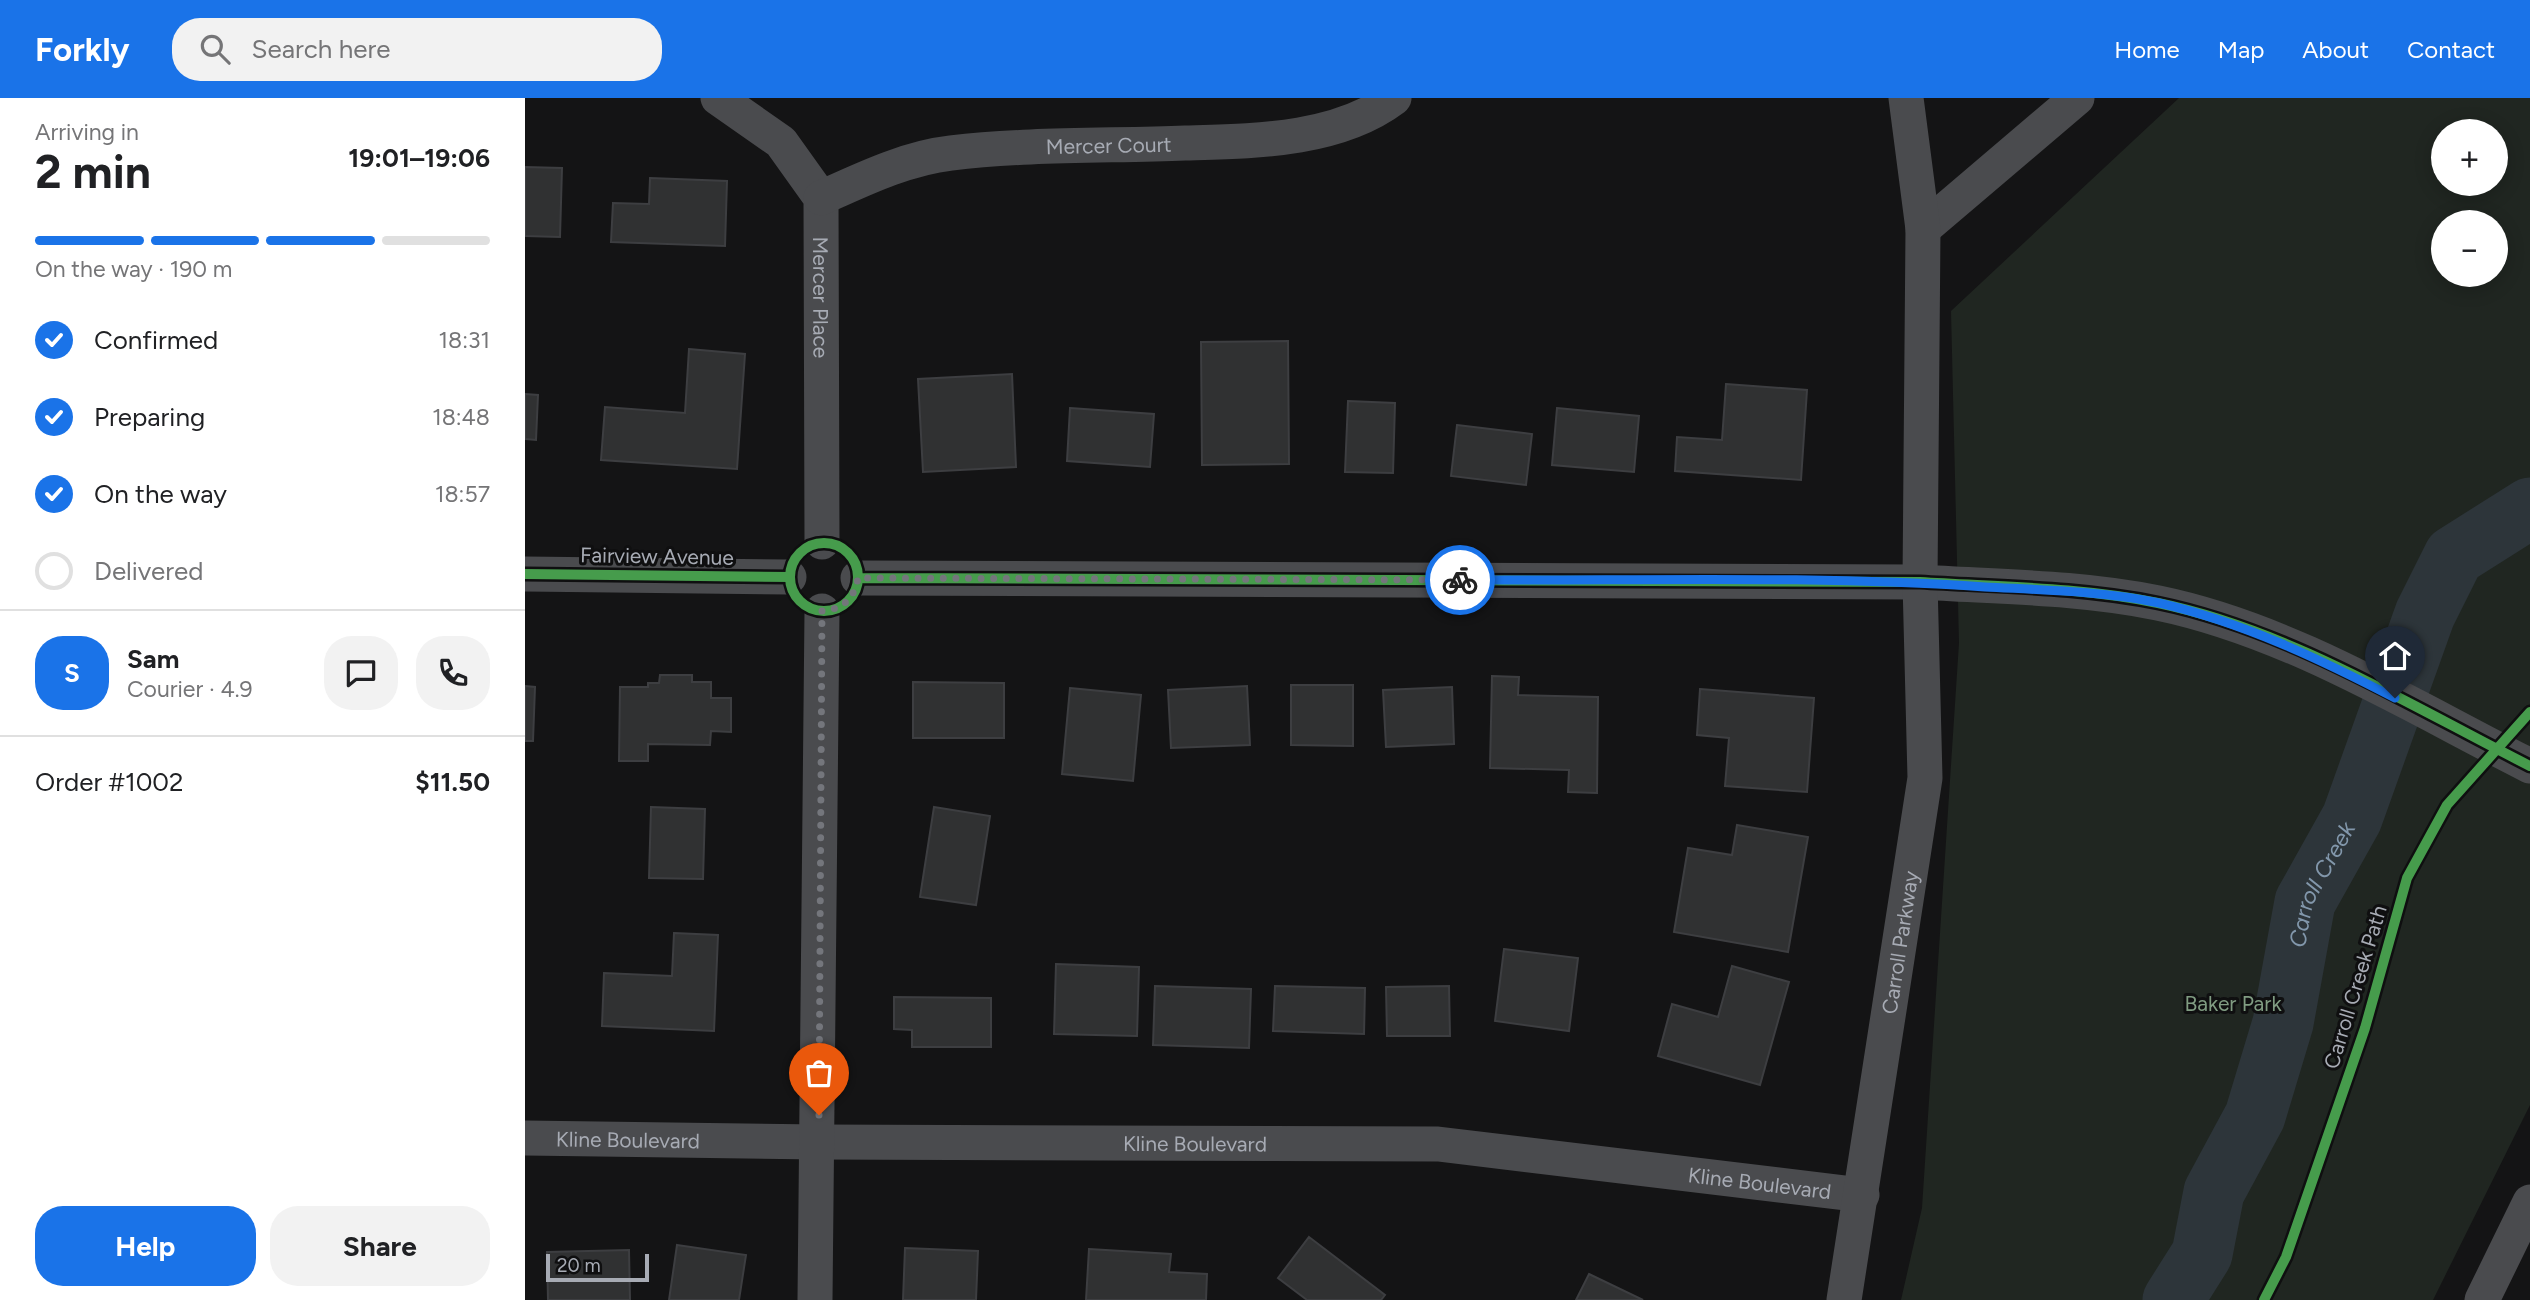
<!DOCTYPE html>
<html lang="en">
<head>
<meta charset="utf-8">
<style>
  body { margin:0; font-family:Figtree,sans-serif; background:#f2f2f2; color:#202124; height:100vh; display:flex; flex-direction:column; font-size:26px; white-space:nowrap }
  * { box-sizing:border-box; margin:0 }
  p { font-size:23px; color:#757577 }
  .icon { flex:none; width:38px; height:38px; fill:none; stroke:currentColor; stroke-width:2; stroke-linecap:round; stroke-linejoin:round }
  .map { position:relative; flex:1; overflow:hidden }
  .drawer { display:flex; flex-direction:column; background:#fff; width:525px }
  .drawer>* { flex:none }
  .tools { position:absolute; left:1906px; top:21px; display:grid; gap:14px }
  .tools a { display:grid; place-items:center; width:77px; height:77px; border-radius:50%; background:#fff; box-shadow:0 4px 18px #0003; font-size:35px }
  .scale { position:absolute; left:21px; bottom:18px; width:103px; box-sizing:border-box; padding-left:7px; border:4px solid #a7abb4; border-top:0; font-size:19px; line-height:24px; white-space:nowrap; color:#a7abb4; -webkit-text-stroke:5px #0f0f10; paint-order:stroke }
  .pin { position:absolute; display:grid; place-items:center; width:60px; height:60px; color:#fff; margin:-72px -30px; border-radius:50% 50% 50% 0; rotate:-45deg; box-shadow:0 0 7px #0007 }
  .pin .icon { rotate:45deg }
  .courier { position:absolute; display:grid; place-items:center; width:70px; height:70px; margin:-35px; border:5px solid #1a73e8; border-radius:50%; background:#fff; color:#222; box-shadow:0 2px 9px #0007 }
  .overview em { font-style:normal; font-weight:700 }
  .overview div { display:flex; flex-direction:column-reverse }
  .overview { display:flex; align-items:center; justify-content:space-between; height:119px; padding:0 35px }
  h1 { font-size:46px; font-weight:700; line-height:52px }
  .bar { display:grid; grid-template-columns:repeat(4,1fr); gap:10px 7px; align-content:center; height:84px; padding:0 35px }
  .bar i { height:9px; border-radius:5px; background:#e0e0e0 }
  .bar .selected { background:#1a73e8 }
  .bar p { grid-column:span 4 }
  .line { display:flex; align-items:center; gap:18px; padding:0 35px; border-top:2px solid #e0e0e0 }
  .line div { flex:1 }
  .round { display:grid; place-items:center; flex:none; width:74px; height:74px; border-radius:28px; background:#f2f2f2 }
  ol { padding:0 35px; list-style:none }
  li { display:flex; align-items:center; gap:21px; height:77px }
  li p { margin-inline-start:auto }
  li .icon { padding:7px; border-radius:50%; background:#1a73e8; color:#fff; stroke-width:4 }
  li:last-child { color:#757577 }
  li i { width:38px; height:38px; border:4px solid #e0e0e0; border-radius:50% }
  .action { display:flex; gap:14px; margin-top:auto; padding:14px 35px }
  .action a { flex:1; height:80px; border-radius:28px; background:#1a73e8; color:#fff; font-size:28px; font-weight:700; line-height:80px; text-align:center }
  .action a+a { background:#f2f2f2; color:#202124 }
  header { display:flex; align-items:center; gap:42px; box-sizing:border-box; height:98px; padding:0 35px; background:#1a73e8; color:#fff }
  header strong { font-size:33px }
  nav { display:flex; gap:38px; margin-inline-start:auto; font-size:24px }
  .search { width:490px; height:63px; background:#f2f2f2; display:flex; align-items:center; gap:18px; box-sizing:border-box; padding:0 24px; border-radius:28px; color:#757577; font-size:26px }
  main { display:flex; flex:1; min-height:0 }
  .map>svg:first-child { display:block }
  .green { fill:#202621; fill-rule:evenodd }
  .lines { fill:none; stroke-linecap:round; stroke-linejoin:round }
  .river { stroke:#2d353a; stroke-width:61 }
  .building { fill:#303132; stroke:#3d3e41; stroke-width:2 }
  .minor { stroke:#4a4b4e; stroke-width:35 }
  .cycleway-casing { stroke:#0f0f10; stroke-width:15 }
  .cycleway { stroke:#469c4c; stroke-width:10 }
  .done { stroke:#74767c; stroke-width:7; stroke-dasharray:0 12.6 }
  .route { stroke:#1a73e8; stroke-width:9 }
  .labels { text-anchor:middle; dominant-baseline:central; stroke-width:6; stroke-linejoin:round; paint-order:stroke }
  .street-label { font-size:21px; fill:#a7abb4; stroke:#0f0f10 }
  .park-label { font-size:21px; fill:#809c82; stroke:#0f0f10 }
  .water-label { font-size:23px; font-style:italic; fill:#8297ab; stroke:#0f0f10 }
</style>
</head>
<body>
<header>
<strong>Forkly</strong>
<div class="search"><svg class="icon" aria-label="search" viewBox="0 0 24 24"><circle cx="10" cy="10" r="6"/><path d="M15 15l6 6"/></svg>Search here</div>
<nav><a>Home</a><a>Map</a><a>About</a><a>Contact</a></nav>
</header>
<main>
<section class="drawer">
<div class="overview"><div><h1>2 min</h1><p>Arriving in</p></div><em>19:01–19:06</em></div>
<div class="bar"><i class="selected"></i><i class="selected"></i><i class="selected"></i><i></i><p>On the way · 190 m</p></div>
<ol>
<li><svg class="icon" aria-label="check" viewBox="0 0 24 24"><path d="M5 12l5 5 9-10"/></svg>Confirmed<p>18:31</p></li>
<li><svg class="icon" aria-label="check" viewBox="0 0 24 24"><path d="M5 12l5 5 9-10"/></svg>Preparing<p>18:48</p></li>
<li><svg class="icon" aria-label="check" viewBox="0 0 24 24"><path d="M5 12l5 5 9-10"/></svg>On the way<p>18:57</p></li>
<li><i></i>Delivered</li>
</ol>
<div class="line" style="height:126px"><b class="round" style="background:#1a73e8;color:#fff">S</b><div><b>Sam</b><p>Courier · 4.9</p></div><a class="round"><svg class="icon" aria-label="chat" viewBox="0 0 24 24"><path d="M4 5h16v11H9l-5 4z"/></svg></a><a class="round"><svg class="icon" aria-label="phone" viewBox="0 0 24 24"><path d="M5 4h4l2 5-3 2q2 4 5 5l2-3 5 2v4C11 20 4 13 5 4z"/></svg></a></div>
<div class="line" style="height:91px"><div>Order #1002</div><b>$11.50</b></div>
<div class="action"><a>Help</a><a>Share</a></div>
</section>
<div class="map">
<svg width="2005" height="1202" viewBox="0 0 2005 1202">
  <rect width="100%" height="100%" fill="#141415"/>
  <!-- green -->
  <path class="green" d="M1654,0H2005V1007L1908,1202H1376L1397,1110L1434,545L1426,213ZM1918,33H1970V86H1918ZM1918,124H1970V177H1918Z"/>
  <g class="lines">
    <!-- river -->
    <path class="river" id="s1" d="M1648,1202L1677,1156L1689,1094L1730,1018L1758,925L1780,804L1827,720L1900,516L1929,458L2005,410"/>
  </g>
  <!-- building -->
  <path class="building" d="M0,69L37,70L35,139L0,138Z
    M125,80L202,83L200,148L86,144L88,105L124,106Z
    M763,243L764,366L677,367L676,244Z
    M164,251L220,256L212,371L76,362L80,309L160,315Z
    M487,276L491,369L398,374L393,281Z
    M1201,286L1282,292L1276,382L1150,373L1152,339L1197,342Z
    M0,296L13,297L11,342L0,341Z
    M823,303L870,305L868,375L820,374Z
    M545,310L629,316L625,369L542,363Z
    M1032,310L1114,318L1109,374L1027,367Z
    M932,327L1007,336L1001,387L926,378Z
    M135,577H167V584H186V600H206V634L186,633L185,647L123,646V663H94L95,589H123V585H134Z
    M967,578L994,579L993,597L1073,599L1072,695L1043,694L1044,672L965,670Z
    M388,584L479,585V640H388Z
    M766,587H828V648L766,647Z
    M0,588L10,589L8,643H0Z
    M722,588L725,647L646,650L643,592Z
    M927,589L929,646L861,649L858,592Z
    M545,590L616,597L608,683L537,676Z
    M1175,591L1289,600L1282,694L1200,688L1204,640L1172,637Z
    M126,709L180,711L178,781L124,780Z
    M409,709L465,718L451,807L395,799Z
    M1212,727L1283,739L1263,854L1149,834L1163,750L1207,757Z
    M149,835L193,837L189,933L77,928L79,875L147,878Z
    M979,851L1053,860L1044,933L970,923Z
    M531,866L614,869L612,938L529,936Z
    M1207,868L1264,884L1235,987L1133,958L1147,906L1193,919Z
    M630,888L726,891L724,950L628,947Z
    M750,888L840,890L839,936L748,933Z
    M924,888L925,938H862L861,889Z
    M369,899L466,900V949H387V932L369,931Z
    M784,1139L860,1197L856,1202H782L753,1180Z
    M152,1147L221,1157L214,1202H144Z
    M380,1150L453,1153L451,1202H378Z
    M564,1151L646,1156L644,1174L682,1176L681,1202H561Z
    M104,1152L105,1202H23L22,1154Z
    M1064,1176L1118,1202H1051Z"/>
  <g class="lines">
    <!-- minor -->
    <g class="minor">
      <path id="s2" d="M193,0L256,44L296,100L297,444"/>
      <path id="s3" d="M296,100C336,82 381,60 426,55C502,46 583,48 660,45C728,43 812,43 869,0"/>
      <path d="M1398,131L1552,0"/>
      <path d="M0,476L264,479"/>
      <path d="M333,480L1395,484C1474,489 1555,489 1633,505C1764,532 1886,608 2005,668"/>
      <path id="s4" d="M0,1040L294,1044L913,1046L1337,1097"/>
      <path d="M290,1202L297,513"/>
      <path id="s5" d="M1319,1202L1400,680L1395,484L1398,131L1381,0"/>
      <path d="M1957,1202L2005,1104"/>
    </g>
    <defs>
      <path id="cycleway" d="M265 479a34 34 0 1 1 68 0a34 34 0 1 1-68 0Z
        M0,476L264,479
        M333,480L1395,484C1474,489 1555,489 1633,505C1764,532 1886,608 2005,668
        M1739,1202L1761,1159L1840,930L1882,780L1922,707L2005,614"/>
    </defs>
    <!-- cycleway casing -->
    <use href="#cycleway" class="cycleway-casing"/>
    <!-- cycleway -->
    <use href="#cycleway" class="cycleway"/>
  </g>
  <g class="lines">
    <!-- done -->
    <path class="done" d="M294,1017L297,513C318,511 329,501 333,480L935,482"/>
    <!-- route -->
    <path class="route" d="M935,482C1109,483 1286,477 1460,489C1517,492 1578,493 1634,505C1717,524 1795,561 1870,600"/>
  </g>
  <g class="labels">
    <!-- street labels -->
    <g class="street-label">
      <text stroke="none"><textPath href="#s3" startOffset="296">Mercer Court</textPath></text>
      <text stroke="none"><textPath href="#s2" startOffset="245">Mercer Place</textPath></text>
      <text transform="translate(132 458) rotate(1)">Fairview Avenue</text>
      <text stroke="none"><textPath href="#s5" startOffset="362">Carroll Parkway</textPath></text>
      <text transform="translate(1830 889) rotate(-73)">Carroll Creek Path</text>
      <text stroke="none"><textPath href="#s4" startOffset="103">Kline Boulevard</textPath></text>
      <text stroke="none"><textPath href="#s4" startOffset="670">Kline Boulevard</textPath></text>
      <text stroke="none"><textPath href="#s4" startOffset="1237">Kline Boulevard</textPath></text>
    </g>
    <!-- park labels -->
    <g class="park-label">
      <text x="1708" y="905">Baker Park</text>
    </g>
    <!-- water labels -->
    <g class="water-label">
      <text stroke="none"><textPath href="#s1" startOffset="446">Carroll Creek</textPath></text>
    </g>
  </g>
</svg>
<div class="tools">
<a>+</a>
<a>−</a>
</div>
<div class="scale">20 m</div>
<div class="pin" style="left:294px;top:1017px;background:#ea580c"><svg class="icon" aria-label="bag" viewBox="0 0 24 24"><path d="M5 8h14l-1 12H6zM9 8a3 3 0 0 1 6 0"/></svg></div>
<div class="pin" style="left:1870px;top:600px;background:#1f2937"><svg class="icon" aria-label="home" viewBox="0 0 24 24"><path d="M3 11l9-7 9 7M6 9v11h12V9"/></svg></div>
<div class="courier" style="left:935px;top:482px"><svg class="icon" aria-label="bike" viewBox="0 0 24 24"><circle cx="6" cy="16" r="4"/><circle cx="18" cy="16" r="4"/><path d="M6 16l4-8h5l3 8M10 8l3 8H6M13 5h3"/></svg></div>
</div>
</main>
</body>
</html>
